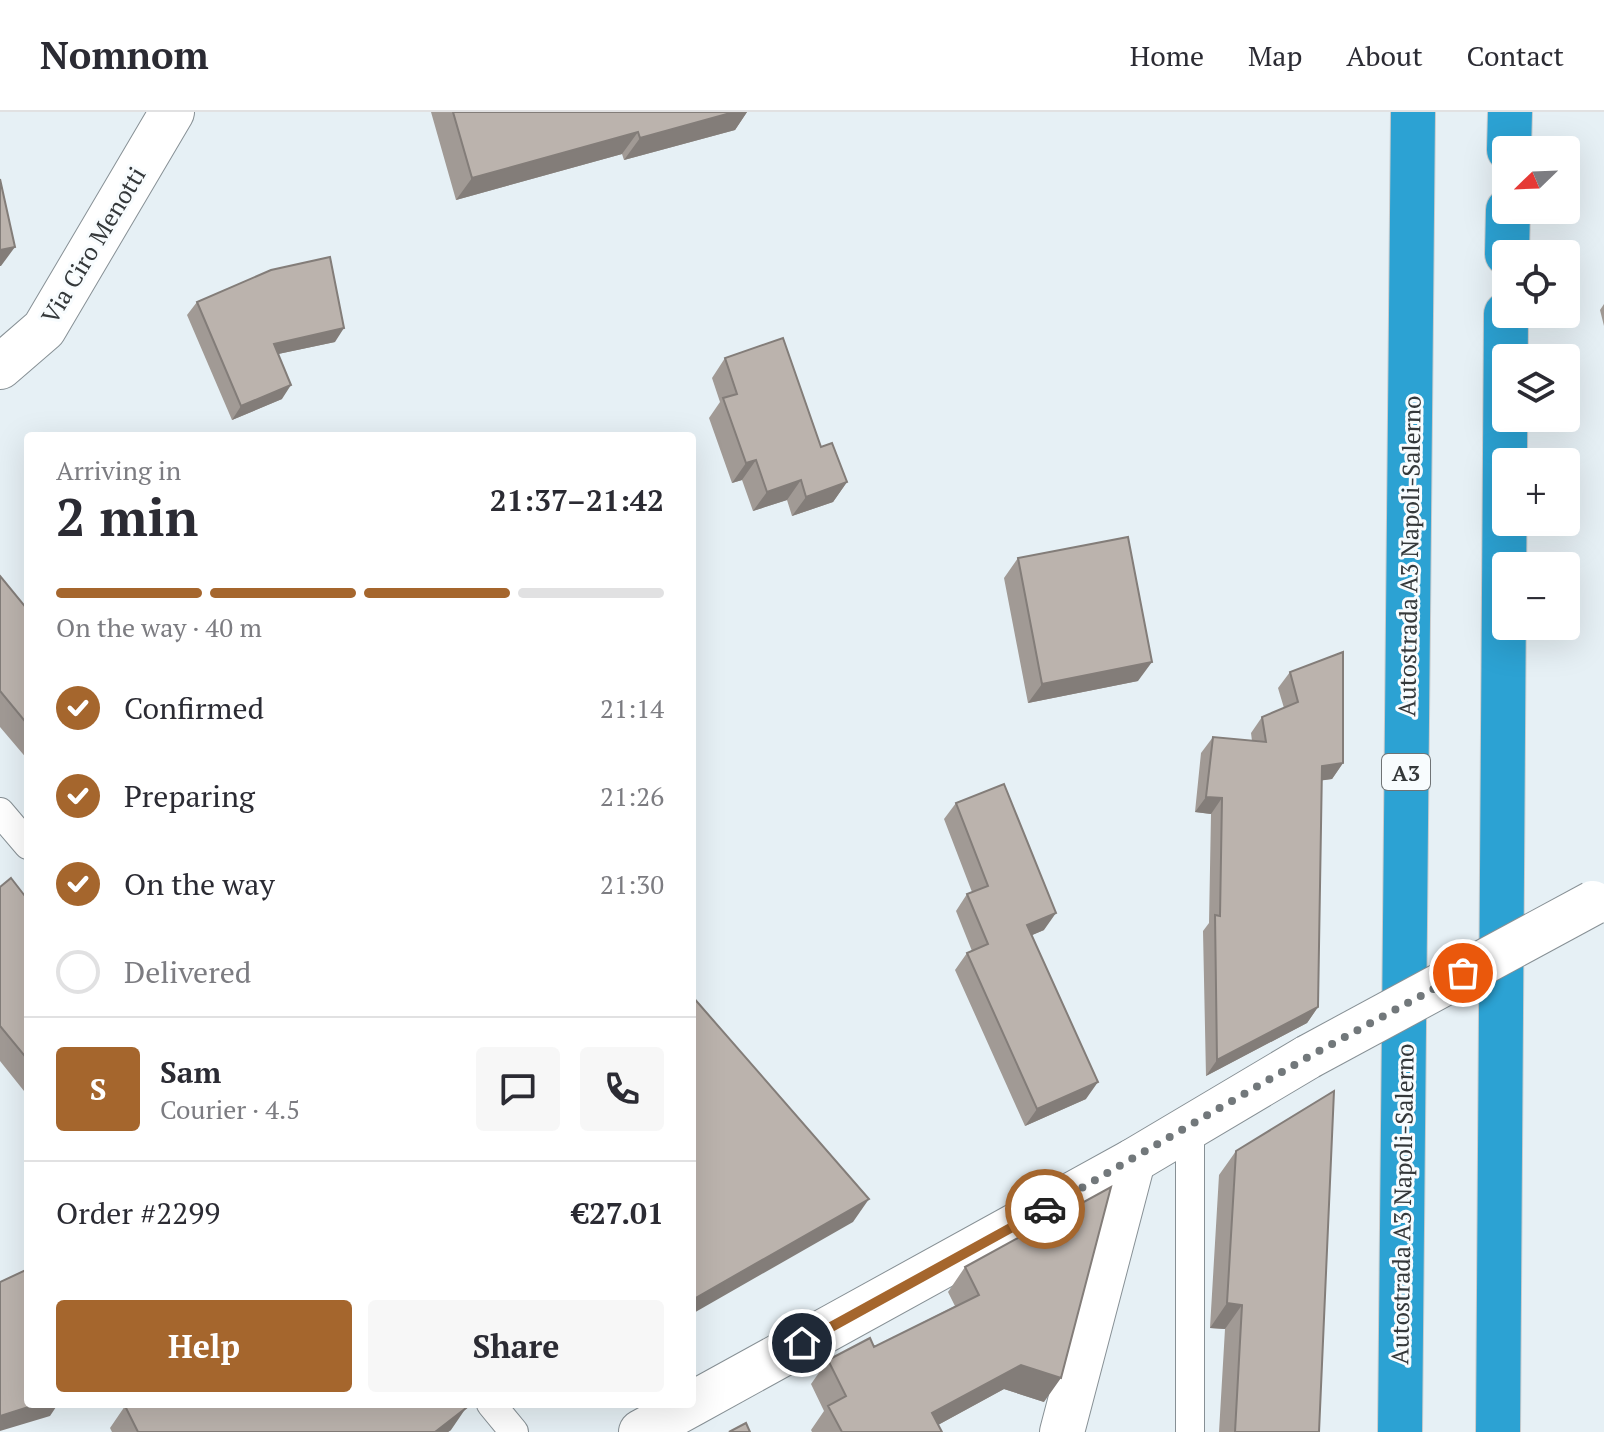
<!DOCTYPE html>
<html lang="en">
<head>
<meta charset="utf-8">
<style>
  body { margin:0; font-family:"PT Serif",serif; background:#f7f7f7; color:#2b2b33; height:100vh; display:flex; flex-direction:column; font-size:30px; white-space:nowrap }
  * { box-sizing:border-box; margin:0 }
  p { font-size:26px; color:#7c7c81 }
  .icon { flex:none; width:44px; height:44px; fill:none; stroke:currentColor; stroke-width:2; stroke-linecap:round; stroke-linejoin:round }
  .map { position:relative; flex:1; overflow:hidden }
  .panel { position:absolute; left:24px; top:320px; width:672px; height:976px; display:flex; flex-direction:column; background:#fff; border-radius:8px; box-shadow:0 8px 32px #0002 }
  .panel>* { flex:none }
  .needle { width:52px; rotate:247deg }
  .tools { position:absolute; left:1492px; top:24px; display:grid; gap:16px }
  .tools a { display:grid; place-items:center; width:88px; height:88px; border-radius:8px; background:#fff; box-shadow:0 8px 32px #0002; font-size:40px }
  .pin { position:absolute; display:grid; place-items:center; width:68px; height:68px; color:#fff; margin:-34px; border:4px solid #fff; border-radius:50%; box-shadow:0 2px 8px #0007 }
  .courier { position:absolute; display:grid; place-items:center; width:80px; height:80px; margin:-40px; border:6px solid #a5662d; border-radius:50%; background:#fff; color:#222; box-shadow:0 2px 10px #0007 }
  .summary em { font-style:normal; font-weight:700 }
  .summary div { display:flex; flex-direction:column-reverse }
  .summary { display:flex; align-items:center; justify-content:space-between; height:136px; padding:0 32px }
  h1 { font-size:52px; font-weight:700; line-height:60px }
  .bar { display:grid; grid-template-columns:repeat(4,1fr); gap:12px 8px; align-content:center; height:96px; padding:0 32px }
  .bar i { height:10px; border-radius:6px; background:#e1e1e2 }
  .bar .active { background:#a5662d }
  .bar p { grid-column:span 4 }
  .line { display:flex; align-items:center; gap:20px; padding:0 32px; border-top:2px solid #e1e1e2 }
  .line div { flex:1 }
  .round { display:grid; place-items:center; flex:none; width:84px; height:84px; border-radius:8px; background:#f7f7f7 }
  ol { padding:0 32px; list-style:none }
  li { display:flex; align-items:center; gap:24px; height:88px }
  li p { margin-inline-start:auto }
  li .icon { padding:8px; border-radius:50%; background:#a5662d; color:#fff; stroke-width:4 }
  li:last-child { color:#7c7c81 }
  li i { width:44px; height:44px; border:4px solid #e1e1e2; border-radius:50% }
  .button { display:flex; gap:16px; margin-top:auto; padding:16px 32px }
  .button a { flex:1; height:92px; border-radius:8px; background:#a5662d; color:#fff; font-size:32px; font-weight:700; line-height:92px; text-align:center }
  .button a+a { background:#f7f7f7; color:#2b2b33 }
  header { display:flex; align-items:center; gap:48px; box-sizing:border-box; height:112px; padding:0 40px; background:#fff; border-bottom:2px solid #e1e1e2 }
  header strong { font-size:38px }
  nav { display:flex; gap:44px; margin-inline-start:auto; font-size:28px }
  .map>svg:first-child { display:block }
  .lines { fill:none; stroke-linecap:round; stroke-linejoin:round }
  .service-casing { stroke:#879095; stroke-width:30 }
  .minor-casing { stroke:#879095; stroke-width:46 }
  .tertiary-casing { stroke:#879095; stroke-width:46 }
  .motorway-casing { stroke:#cacbcc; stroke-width:46 }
  .service { stroke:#fff; stroke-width:28 }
  .minor { stroke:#fff; stroke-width:44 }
  .tertiary { stroke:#fff; stroke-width:44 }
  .motorway { stroke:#2ca2d3; stroke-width:44 }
  .tertiary-bridge-casing { stroke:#879095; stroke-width:46; stroke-linecap:butt }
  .tertiary-bridge { stroke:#fff; stroke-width:44 }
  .wall { fill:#a19a95 }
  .shaded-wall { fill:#837d79 }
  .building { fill:#bbb3ad; stroke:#837d79; stroke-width:2 }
  .done { stroke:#72787b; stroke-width:8; stroke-dasharray:0 14.4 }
  .route { stroke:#a5662d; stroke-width:10 }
  .labels { text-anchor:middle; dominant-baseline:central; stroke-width:6; stroke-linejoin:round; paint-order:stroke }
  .shield { fill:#f8fcfe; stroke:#6f7375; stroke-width:2 }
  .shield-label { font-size:22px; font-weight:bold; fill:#34383a }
  .street-label { font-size:24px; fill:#34383a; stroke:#f8fcfe }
</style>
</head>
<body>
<header>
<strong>Nomnom</strong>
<nav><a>Home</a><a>Map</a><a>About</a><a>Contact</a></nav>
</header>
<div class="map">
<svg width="1604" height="1320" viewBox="0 0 1604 1320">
  <rect width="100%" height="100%" fill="#e6f0f5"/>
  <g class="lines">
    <defs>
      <path id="service" d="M0,700L28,733
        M491,1292L514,1320
        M1190,1320V1014"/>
      <path id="minor" d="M0,255L44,217L172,0
        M1062,1320L1133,1049"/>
      <path id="tertiary" d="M692,1292L1133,1049L1308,945
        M641,1320L692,1292"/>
      <path id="motorway" d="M1509,38L1510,0
        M1507,142L1508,98
        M1400,1320L1413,0
        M1498,1320L1506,202"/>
    </defs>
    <!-- service casing -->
    <use href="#service" class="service-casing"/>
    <!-- minor casing -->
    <use href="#minor" class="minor-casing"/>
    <!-- tertiary casing -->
    <use href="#tertiary" class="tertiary-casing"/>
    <!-- motorway casing -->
    <use href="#motorway" class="motorway-casing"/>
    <!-- service -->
    <use href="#service" class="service"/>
    <!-- minor -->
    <use href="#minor" class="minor"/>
    <!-- tertiary -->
    <use href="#tertiary" class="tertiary"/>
    <!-- motorway -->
    <use href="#motorway" class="motorway"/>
    <defs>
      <path id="tertiary-bridge" d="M1308,945L1593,791"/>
    </defs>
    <!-- tertiary-bridge casing -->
    <use href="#tertiary-bridge" class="tertiary-bridge-casing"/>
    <!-- tertiary-bridge -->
    <use href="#tertiary-bridge" class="tertiary-bridge"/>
  </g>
  <!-- wall -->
  <path class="wall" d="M431,0H747L735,18L624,48L622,42L456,88Z
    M197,190L335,230L278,242L282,287L232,308L187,203Z
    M1604,192V214L1600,198Z
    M725,246L821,335L847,370L833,390L792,404L787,388L753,399L742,368L732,371L709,306L720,290L712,266Z
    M1018,446L1138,569L1028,591L1004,466Z
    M0,464L28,498V648L0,615Z
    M1290,560L1343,651L1332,667L1322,668L1318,895L1307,911L1206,964L1203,819L1209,811L1211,702L1195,700L1201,641L1213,625L1252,629L1251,621L1262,605L1284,596L1278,576Z
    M956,691L1044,818L1032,823L1086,987L1025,1014L955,858L967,841L972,839L956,799L967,782L972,780L944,707Z
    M0,775L28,788V984L0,949Z
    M1236,1039L1319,1320H1219L1225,1217L1210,1216L1219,1063Z
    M965,1155L1044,1290L1004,1277L938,1313L942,1320H812L811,1318L824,1299L811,1272L828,1248L874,1235L955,1194L948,1180Z
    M125,1294L451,1318L448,1320H112L110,1316Z"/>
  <!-- shaded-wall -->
  <path class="shaded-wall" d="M734,0H747L735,18L624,48L640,26Z
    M638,20L622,42L456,88L472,66Z
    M15,135L1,154H0V138Z
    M344,216L335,230L264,245L274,232Z
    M291,273L282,287L232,308L241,294Z
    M756,348L742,368L732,371L746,351Z
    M801,368L787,388L753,399L767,380Z
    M847,370L833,390L792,404L806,385Z
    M1152,550L1138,569L1028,591L1042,572Z
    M1343,651L1332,667L1311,670L1322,654Z
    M1206,685L1222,686L1211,702L1195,700Z
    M1056,801L1044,818L1016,830L1027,813Z
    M1318,895L1307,911L1206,964L1217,948Z
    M1098,970L1086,987L1025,1014L1037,997Z
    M869,1087L853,1110L692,1202V1188Z
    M1227,1191L1242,1193L1225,1217L1210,1216Z
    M1021,1253L1061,1266L1044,1290L1004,1277L925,1320L932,1301Z
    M38,1292H58L50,1304L0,1319V1304Z
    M466,1296L451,1318L448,1320H435Z"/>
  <!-- building -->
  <path class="building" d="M453,0H734L640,26L638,20L472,66Z
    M0,67L15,135L0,138Z
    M330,145L344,216L274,232L291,273L241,294L197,190L271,158Z
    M783,226L821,335L832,331L847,370L806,385L801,368L767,380L756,348L746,351L723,286L737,282L725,246Z
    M1128,425L1152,550L1042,572L1018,446Z
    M0,464L28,498V613L0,579Z
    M1343,540V651L1322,654L1318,895L1217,948L1215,803L1220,804L1222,686L1206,685L1213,625L1266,630L1262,605L1298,590L1290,560Z
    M1004,672L1056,801L1027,813L1098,970L1037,997L967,841L988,832L967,782L988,774L956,691Z
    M11,766L28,788V948L0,914V775Z
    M692,884L869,1087L692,1188Z
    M1334,979L1319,1320H1235L1242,1193L1227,1191L1236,1039Z
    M1111,1075L1061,1266L1021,1253L932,1301L942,1320H842L828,1294L846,1284L828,1248L870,1226L874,1235L979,1183L965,1155Z
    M28,1157V1292H38L0,1304V1170Z
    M129,1292H463L466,1296L435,1320H138L125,1294Z
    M746,1311L750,1320H729Z"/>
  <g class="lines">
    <!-- done -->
    <path class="done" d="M1045,1097L1308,945L1463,861"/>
    <!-- route -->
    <path class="route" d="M802,1231L1045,1097"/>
  </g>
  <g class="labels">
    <!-- shield labels -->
    <rect class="shield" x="1382" y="642" width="48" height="36" rx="6"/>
    <g class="shield-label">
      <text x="1406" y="660">A3</text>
    </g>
    <!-- street labels -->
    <g class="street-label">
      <text transform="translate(93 133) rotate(-59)">Via Ciro Menotti</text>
      <text transform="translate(1409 444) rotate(-89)">Autostrada A3 Napoli-Salerno</text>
      <text transform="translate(1402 1092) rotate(-89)">Autostrada A3 Napoli-Salerno</text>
    </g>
  </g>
</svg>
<div class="tools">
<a><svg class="needle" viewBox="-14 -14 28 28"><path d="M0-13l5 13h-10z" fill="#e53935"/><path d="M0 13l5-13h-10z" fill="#7c7c81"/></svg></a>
<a><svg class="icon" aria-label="locate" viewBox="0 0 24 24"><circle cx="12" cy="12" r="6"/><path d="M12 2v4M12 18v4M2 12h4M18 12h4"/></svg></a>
<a><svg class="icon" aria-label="layers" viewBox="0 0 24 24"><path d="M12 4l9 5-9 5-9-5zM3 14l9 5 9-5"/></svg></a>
<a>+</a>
<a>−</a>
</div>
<div class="pin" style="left:1463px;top:861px;background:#ea580c"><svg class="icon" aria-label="bag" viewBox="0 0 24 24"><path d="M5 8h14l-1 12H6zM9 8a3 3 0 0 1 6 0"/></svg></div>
<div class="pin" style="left:802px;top:1231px;background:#1f2937"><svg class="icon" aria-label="home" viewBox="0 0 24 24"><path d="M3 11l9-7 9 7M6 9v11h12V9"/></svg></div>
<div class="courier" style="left:1045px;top:1097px"><svg class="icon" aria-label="car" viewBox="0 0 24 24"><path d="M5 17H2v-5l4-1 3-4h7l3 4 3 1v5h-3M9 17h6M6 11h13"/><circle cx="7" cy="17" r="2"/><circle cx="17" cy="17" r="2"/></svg></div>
<section class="panel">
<div class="summary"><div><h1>2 min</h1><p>Arriving in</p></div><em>21:37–21:42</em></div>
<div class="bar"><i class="active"></i><i class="active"></i><i class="active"></i><i></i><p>On the way · 40 m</p></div>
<ol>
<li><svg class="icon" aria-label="check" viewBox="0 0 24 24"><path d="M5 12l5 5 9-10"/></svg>Confirmed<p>21:14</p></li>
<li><svg class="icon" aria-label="check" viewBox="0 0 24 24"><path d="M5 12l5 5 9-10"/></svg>Preparing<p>21:26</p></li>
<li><svg class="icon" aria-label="check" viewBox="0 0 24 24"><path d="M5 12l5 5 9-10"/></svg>On the way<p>21:30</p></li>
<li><i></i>Delivered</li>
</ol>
<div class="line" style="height:144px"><b class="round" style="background:#a5662d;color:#fff">S</b><div><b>Sam</b><p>Courier · 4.5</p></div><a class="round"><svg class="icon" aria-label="chat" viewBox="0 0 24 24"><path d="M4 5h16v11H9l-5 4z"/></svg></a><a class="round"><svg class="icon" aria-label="phone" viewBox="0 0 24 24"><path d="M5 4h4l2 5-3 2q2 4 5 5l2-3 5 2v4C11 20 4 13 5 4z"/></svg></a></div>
<div class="line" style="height:104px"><div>Order #2299</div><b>€27.01</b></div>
<div class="button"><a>Help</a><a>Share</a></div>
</section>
</div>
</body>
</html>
